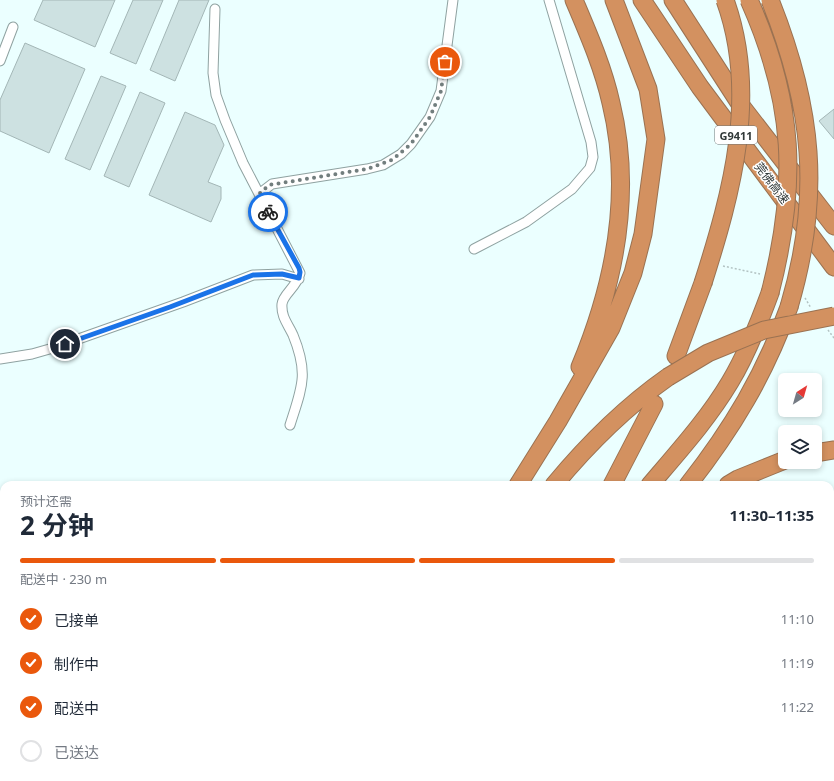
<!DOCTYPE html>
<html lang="zh">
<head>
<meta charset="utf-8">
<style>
  body { margin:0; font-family:"Noto Sans","Noto Sans SC",sans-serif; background:#f2f2f3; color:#1f2937; height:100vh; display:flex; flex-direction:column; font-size:15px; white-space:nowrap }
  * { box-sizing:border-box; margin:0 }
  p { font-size:13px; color:#747a83 }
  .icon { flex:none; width:22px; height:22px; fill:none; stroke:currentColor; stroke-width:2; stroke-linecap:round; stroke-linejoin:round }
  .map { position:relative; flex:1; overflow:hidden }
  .side { position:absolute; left:0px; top:481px; width:834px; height:300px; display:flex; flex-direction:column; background:#fff; border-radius:12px 12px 0 0; box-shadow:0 2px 6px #0003 }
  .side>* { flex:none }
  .needle { width:26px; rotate:37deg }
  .buttons { position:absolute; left:778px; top:373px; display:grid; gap:8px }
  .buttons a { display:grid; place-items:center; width:44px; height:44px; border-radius:6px; background:#fff; box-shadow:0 2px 6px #0003; font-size:20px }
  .pin { position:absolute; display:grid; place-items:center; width:34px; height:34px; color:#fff; margin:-17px; border:2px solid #fff; border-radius:50%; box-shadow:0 1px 4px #0007 }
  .courier { position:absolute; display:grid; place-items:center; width:40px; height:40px; margin:-20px; border:3px solid #1a73e8; border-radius:50%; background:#fff; color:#222; box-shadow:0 1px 5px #0007 }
  .headline em { font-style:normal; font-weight:700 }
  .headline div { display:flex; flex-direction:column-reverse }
  .headline { display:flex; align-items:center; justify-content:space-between; height:68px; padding:0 20px }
  h1 { font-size:26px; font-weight:700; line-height:30px }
  .bar { display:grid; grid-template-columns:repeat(4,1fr); gap:6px 4px; align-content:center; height:48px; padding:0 20px }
  .bar i { height:5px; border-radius:3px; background:#e0e1e3 }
  .bar .current { background:#ea580c }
  .bar p { grid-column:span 4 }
  ol { padding:0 20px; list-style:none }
  li { display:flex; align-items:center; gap:12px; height:44px }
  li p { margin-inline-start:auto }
  li .icon { padding:4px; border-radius:50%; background:#ea580c; color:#fff; stroke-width:4 }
  li:last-child { color:#747a83 }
  li i { width:22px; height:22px; border:2px solid #e0e1e3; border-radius:50% }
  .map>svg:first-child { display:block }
  .green { fill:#f9dac4 }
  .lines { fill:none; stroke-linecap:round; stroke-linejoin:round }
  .stream { stroke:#3b8e8f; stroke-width:2.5 }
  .building { fill:#cde1e1; stroke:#a3b6b6 }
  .street-casing { stroke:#8fa2a1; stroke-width:11 }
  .highway-casing { stroke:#9a7252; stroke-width:19 }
  .path { stroke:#b3c3c3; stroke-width:1.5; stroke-dasharray:2 2; stroke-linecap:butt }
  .street { stroke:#fff; stroke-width:9 }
  .highway { stroke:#d39160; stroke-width:17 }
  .highway-bridge-casing { stroke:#9a7252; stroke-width:19; stroke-linecap:butt }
  .highway-bridge { stroke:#d39160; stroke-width:17 }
  .done { stroke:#727e7e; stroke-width:4; stroke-dasharray:0 7.2 }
  .route { stroke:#1a73e8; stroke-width:5 }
  .labels { text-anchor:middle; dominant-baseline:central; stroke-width:3; stroke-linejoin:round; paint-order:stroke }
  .shield { fill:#fff; stroke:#6f7474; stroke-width:1 }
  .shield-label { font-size:11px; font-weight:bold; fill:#313939 }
  .street-label { font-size:12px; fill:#313939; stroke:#fff }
</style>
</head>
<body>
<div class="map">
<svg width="834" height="781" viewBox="0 0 834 781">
  <rect width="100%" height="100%" fill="#ebffff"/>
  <!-- green -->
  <path class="green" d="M834,721V781H738L744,777H830V724Z"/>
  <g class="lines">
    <!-- stream -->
    <path class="stream" d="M0,535L4,546
      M78,777L80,781"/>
  </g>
  <!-- building -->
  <path class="building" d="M43,0H115L95,47L34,20Z
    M133,0H163L136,64L110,53Z
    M179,0H209L175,81L150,70Z
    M25,43L85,69L49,153L0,131V100Z
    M101,76L126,86L90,170L65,159Z
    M140,92L165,103L129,187L104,176Z
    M834,109V139L819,121Z
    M185,112L215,125L224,145L208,182L221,187V199L211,222L149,195Z"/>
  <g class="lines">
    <defs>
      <path id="street" d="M215,9L213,73L216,95L225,120L243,163L300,273C297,287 283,294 282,304C281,317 288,324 293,335C309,374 302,387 290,425
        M0,61L13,27
        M259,194L272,184L367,169L383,165L401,154L411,144L430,117L441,91L453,0
        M474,249L526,222L572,189L590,168L593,157L591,142L549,0
        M0,359L32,354L53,348L183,302L253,275L282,274L299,279"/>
      <path id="highway" d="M574,0C588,33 603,67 611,103C633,193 615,283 580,367
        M642,0L700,87L834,267
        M673,0L742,107L834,226
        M676,356L703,283
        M815,453L834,450
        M518,485L558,421L611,328L633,273L643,234L656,139L648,89L614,0
        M554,485C588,444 624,408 668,377
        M612,485L654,404
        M650,485C678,452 708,419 730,382C747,354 759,323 770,293
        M688,485C732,429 765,374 789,307
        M728,485L738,479L785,460
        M396,781L397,777
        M431,781L433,777
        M459,781L461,777"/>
    </defs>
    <!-- street casing -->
    <use href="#street" class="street-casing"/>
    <!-- highway casing -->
    <use href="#highway" class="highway-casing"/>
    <!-- path -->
    <path class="path" d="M723,266L760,274
      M805,298L811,308
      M828,330L834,338"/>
    <!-- street -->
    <use href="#street" class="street"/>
    <!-- highway -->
    <use href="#highway" class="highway"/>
    <defs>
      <path id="highway-bridge" d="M749,0C795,103 798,184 770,293
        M770,0C813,107 822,196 789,307
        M703,283C732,192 759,94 725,0
        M668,377L708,353L764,330L834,316"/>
    </defs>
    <!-- highway-bridge casing -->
    <use href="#highway-bridge" class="highway-bridge-casing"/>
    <!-- highway-bridge -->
    <use href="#highway-bridge" class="highway-bridge"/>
  </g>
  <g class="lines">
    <!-- done -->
    <path class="done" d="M268,212L259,194L269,185L367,169L392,160L411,144L430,117L441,91L445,62"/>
    <!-- route -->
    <path class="route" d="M65,344L170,307L253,275L282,274L299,278L300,272L299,268L268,212"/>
  </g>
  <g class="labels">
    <!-- shield labels -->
    <rect class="shield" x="715" y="126" width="42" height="18" rx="3"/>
    <g class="shield-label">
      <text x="736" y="135">G9411</text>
    </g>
    <!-- street labels -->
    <g class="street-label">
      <text transform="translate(772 183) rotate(53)">莞佛高速</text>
    </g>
  </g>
</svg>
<div class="buttons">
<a><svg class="needle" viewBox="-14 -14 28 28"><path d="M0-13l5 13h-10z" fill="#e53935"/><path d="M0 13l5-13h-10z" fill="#747a83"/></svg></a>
<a><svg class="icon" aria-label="layers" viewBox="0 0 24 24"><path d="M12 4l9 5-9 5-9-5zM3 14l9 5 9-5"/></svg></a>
</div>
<div class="pin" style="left:445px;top:62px;background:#ea580c"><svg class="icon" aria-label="bag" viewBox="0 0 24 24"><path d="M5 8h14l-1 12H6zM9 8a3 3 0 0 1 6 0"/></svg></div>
<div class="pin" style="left:65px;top:344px;background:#1f2937"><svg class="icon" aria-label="home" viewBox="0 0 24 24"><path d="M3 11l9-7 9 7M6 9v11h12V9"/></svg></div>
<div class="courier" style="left:268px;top:212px"><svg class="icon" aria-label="bike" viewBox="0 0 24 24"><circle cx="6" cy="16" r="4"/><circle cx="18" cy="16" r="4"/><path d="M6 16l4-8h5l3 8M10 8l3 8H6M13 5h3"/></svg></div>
<section class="side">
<div class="headline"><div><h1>2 分钟</h1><p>预计还需</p></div><em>11:30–11:35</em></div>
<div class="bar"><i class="current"></i><i class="current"></i><i class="current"></i><i></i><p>配送中 · 230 m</p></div>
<ol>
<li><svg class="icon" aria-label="check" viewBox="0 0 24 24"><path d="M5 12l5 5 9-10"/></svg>已接单<p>11:10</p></li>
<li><svg class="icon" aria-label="check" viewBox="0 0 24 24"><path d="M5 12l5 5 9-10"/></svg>制作中<p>11:19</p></li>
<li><svg class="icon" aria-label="check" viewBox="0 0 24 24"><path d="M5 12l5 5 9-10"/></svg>配送中<p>11:22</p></li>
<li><i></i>已送达</li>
</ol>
</section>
</div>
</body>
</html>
